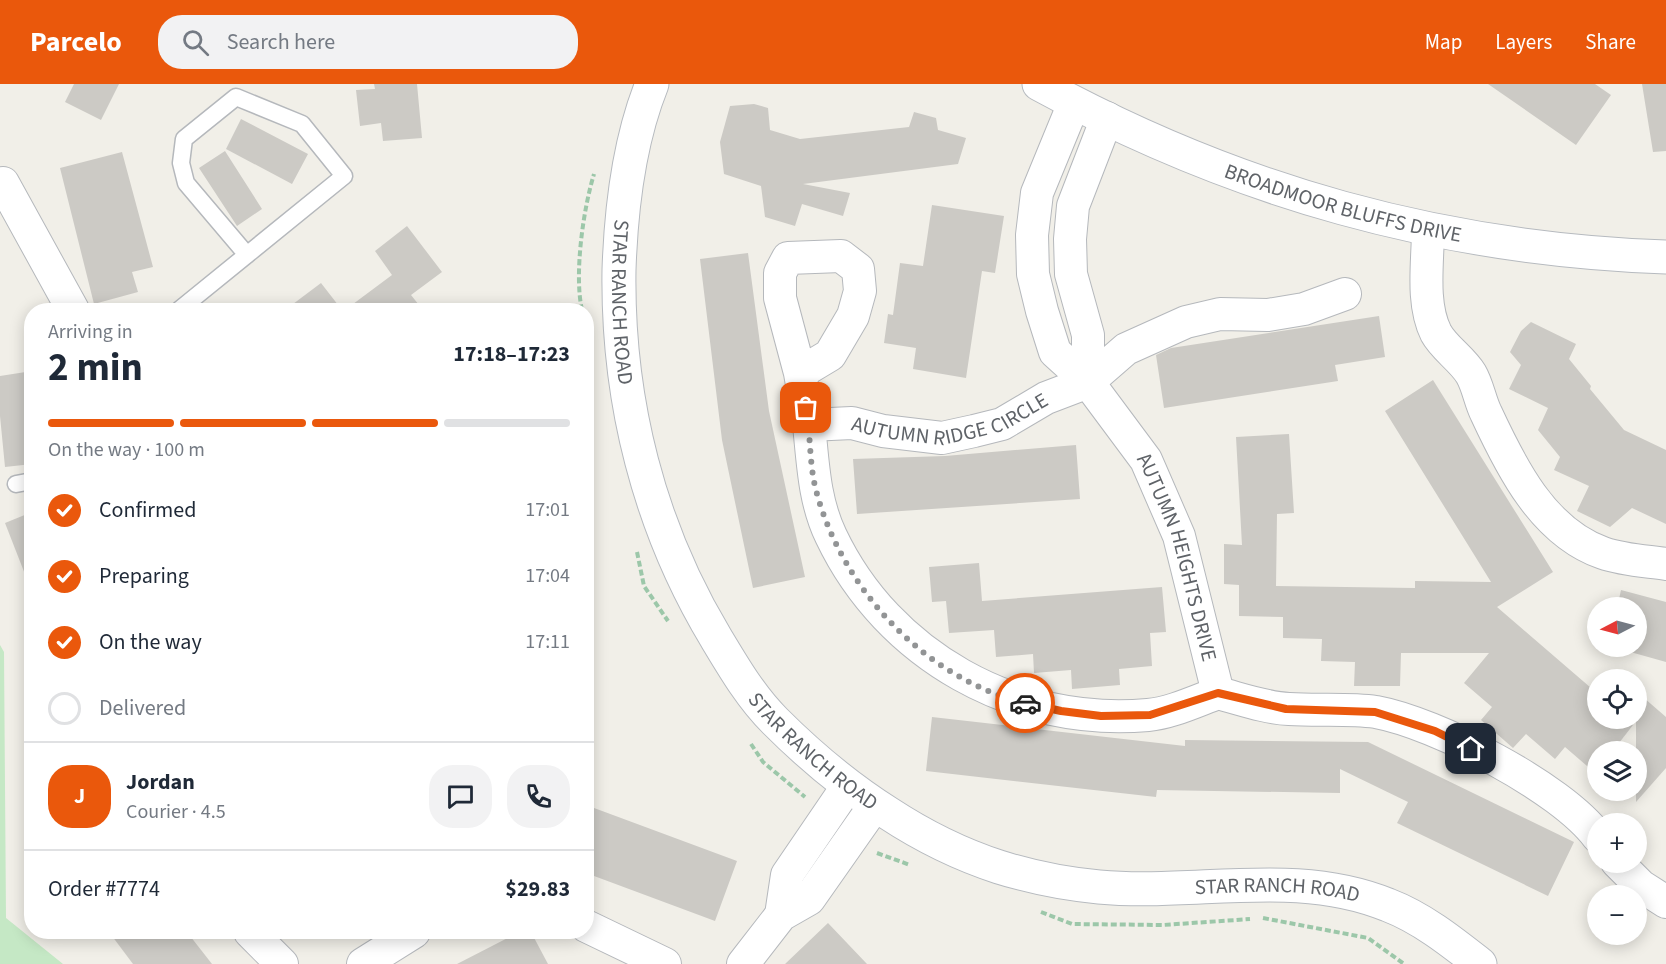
<!DOCTYPE html>
<html lang="en">
<head>
<meta charset="utf-8">
<style>
  body { margin:0; font-family:"Source Sans 3",sans-serif; background:#f2f2f3; color:#1f2937; height:100vh; display:flex; flex-direction:column; font-size:22px; white-space:nowrap }
  * { box-sizing:border-box; margin:0 }
  p { font-size:20px; color:#747a83 }
  .icon { flex:none; width:33px; height:33px; fill:none; stroke:currentColor; stroke-width:2; stroke-linecap:round; stroke-linejoin:round }
  .map { position:relative; flex:1; overflow:hidden }
  .sheet { position:absolute; left:24px; top:219px; width:570px; height:636px; display:flex; flex-direction:column; background:#fff; border-radius:24px; box-shadow:0 3px 15px #0003 }
  .sheet>* { flex:none }
  .needle { width:39px; rotate:264deg }
  .fabs { position:absolute; left:1587px; top:513px; display:grid; gap:12px }
  .fabs a { display:grid; place-items:center; width:60px; height:60px; border-radius:50%; background:#fff; box-shadow:0 3px 15px #0003; font-size:30px }
  .pin { position:absolute; display:grid; place-items:center; width:51px; height:51px; color:#fff; margin:-26px; border-radius:12px; box-shadow:0 3px 9px #0006 }
  .courier { position:absolute; display:grid; place-items:center; width:60px; height:60px; margin:-30px; border:4px solid #ea580c; border-radius:50%; background:#fff; color:#222; box-shadow:0 2px 8px #0007 }
  .head em { font-style:normal; font-weight:700 }
  .head div { display:flex; flex-direction:column-reverse }
  .head { display:flex; align-items:center; justify-content:space-between; height:102px; padding:0 24px }
  h1 { font-size:39px; font-weight:700; line-height:45px }
  .bar { display:grid; grid-template-columns:repeat(4,1fr); gap:9px 6px; align-content:center; height:72px; padding:0 24px }
  .bar i { height:8px; border-radius:4px; background:#e0e1e3 }
  .bar .selected { background:#ea580c }
  .bar p { grid-column:span 4 }
  .line { display:flex; align-items:center; gap:15px; padding:0 24px; border-top:2px solid #e0e1e3 }
  .line div { flex:1 }
  .round { display:grid; place-items:center; flex:none; width:63px; height:63px; border-radius:24px; background:#f2f2f3 }
  ol { padding:0 24px; list-style:none }
  li { display:flex; align-items:center; gap:18px; height:66px }
  li p { margin-inline-start:auto }
  li .icon { padding:6px; border-radius:50%; background:#ea580c; color:#fff; stroke-width:4 }
  li:last-child { color:#747a83 }
  li i { width:33px; height:33px; border:3px solid #e0e1e3; border-radius:50% }
  header { display:flex; align-items:center; gap:36px; box-sizing:border-box; height:84px; padding:0 30px; background:#ea580c; color:#fff }
  header strong { font-size:28px }
  nav { display:flex; gap:33px; margin-inline-start:auto; font-size:21px }
  .search { width:420px; height:54px; background:#f2f2f3; display:flex; align-items:center; gap:15px; box-sizing:border-box; padding:0 21px; border-radius:24px; color:#747a83; font-size:22px }
  .map>svg:first-child { display:block }
  .green { fill:#c5e8c5 }
  .building { fill:#cccac5 }
  .lines { fill:none; stroke-linecap:round; stroke-linejoin:round }
  .lane-casing { stroke:#b5b8bc; stroke-width:19 }
  .street-casing { stroke:#b5b8bc; stroke-width:34 }
  .secondary-casing { stroke:#b6babf; stroke-width:35 }
  .path { stroke:#9cc7a9; stroke-width:4; stroke-dasharray:6 3; stroke-linecap:butt }
  .lane { stroke:#fff; stroke-width:16 }
  .street { stroke:#fff; stroke-width:32 }
  .secondary { stroke:#fff; stroke-width:33 }
  .done { stroke:#929495; stroke-width:6; stroke-dasharray:0 10.8 }
  .route { stroke:#ea580c; stroke-width:8 }
  .labels { text-anchor:middle; dominant-baseline:central; stroke-width:5; stroke-linejoin:round; paint-order:stroke }
  .street-label { font-size:21px; fill:#5f6368; stroke:#fff }
</style>
</head>
<body>
<header>
<strong>Parcelo</strong>
<div class="search"><svg class="icon" aria-label="search" viewBox="0 0 24 24"><circle cx="10" cy="10" r="6"/><path d="M15 15l6 6"/></svg>Search here</div>
<nav><a>Map</a><a>Layers</a><a>Share</a></nav>
</header>
<div class="map">
<svg width="1666" height="880" viewBox="0 0 1666 880">
  <rect width="100%" height="100%" fill="#f1efe8"/>
  <!-- green -->
  <path class="green" d="M0,561L4,568L6,834L63,880H0Z"/>
  <!-- building -->
  <path class="building" d="M74,0H119L101,36L65,18Z
    M374,0H417L422,54L383,57L381,39L360,42L356,6L375,5Z
    M1488,0H1595L1611,11L1576,61Z
    M1642,0H1666V67L1653,68Z
    M754,20L768,24L770,46L800,55L909,43L914,28L936,34L938,46L966,54L958,80L803,100L850,109L843,132L802,120L795,142L765,133L761,102L724,90L720,58L730,22Z
    M241,35L308,70L292,100L226,65Z
    M225,67L262,125L237,142L199,84Z
    M122,68L153,183L132,188L138,208L94,220L60,84Z
    M932,121L1004,132L995,189L982,187L966,294L913,285L916,264L884,259L888,230L893,231L900,179L923,182Z
    M407,142L442,188L411,211L423,226H345L392,191L375,167Z
    M748,169L769,327L805,493L753,504L722,356L700,175Z
    M321,199L342,226H285Z
    M1379,232L1385,273L1335,281L1338,297L1164,324L1156,271L1171,264Z
    M1531,238L1576,260L1569,275L1591,302L1590,305L1624,346L1666,366V440L1632,424L1610,443L1577,427L1589,402L1554,386L1560,373L1538,346L1548,324L1509,305L1521,281L1510,268L1521,247Z
    M32,287V380L5,383L0,332V292Z
    M1433,296L1553,488L1497,523L1598,610V634H1625L1633,641L1612,668H1598V685L1594,688L1565,663L1555,675L1526,650L1513,664L1481,636L1492,623L1464,599L1489,569H1401L1400,602H1354L1355,578L1321,577L1322,555L1283,554V533L1239,532V501L1224,500V460L1242,461L1236,353L1289,350L1294,429L1277,430L1276,502L1415,504V497L1491,498L1385,327Z
    M1076,361L1080,415L857,430L853,375L945,372Z
    M32,428V503H30L5,439Z
    M979,479L982,517L1162,503L1166,548L1150,549L1152,582L1119,585L1120,601L1072,605L1071,586L1034,589L1033,570L996,573L994,546L949,549L946,517L932,518L929,483Z
    M1621,506L1666,518V578L1609,562H1636V524H1617Z
    M1636,607L1666,633V684L1636,718Z
    M932,633L1185,662V656L1368,658L1574,758L1548,812L1397,739L1408,718L1340,685V709L1157,706L1156,713L926,687Z
    M586,721L737,777L715,837L586,789Z
    M828,839L867,880H785Z
    M109,848H187L212,880H133Z
    M519,848H531L548,880H457Z"/>
  <g class="lines">
    <defs>
      <path id="lane" d="M179,226L344,92L302,40L236,13L184,55L181,79L186,99L247,171
        M16,400L32,397"/>
      <g id="street">
        <path id="s1" d="M1074,19L1037,109L1032,151L1033,190L1042,227L1055,268L1088,298L1146,376L1179,452L1218,609"/>
        <path d="M0,100L3,99L73,226"/>
        <path d="M1428,145C1428,177 1421,219 1436,249C1444,264 1462,275 1471,290C1478,302 1480,317 1486,329C1511,383 1543,448 1603,469C1623,476 1645,477 1666,480"/>
        <path d="M800,289L830,271L853,232L860,207L858,185L841,172L788,174L780,189V214L800,289L809,341"/>
        <path d="M1088,298V251L1071,190L1070,155L1073,122L1107,34"/>
        <path id="s2" d="M1218,609C1196,617 1171,629 1148,631C1016,643 888,572 831,452C814,417 813,379 809,341L852,339L883,347L942,354L974,347L1002,340L1046,314L1088,298L1126,265L1186,238L1220,230L1268,231L1304,225L1345,210"/>
        <path d="M1218,609C1241,615 1266,624 1289,625C1318,627 1348,624 1376,628C1436,639 1561,703 1598,753"/>
        <path d="M1617,778L1641,802L1666,818"/>
        <path d="M781,831L787,791L847,703"/>
        <path d="M586,842L665,880"/>
        <path d="M250,848L282,880"/>
        <path d="M363,880L414,848"/>
        <path d="M743,880L781,831L809,815L875,721"/>
      </g>
      <g id="secondary">
        <path id="s3" d="M652,0C629,57 621,125 619,186C617,316 649,443 716,554C734,584 751,613 775,637C810,672 847,703 888,729C923,752 959,770 999,783C1031,793 1066,800 1099,803C1196,812 1295,783 1388,821C1422,834 1452,858 1480,880"/>
        <path id="s4" d="M1039,0C1237,108 1441,165 1666,173"/>
      </g>
    </defs>
    <!-- lane casing -->
    <use href="#lane" class="lane-casing"/>
    <!-- street casing -->
    <use href="#street" class="street-casing"/>
    <!-- secondary casing -->
    <use href="#secondary" class="secondary-casing"/>
    <!-- path -->
    <path class="path" d="M582,226C574,191 583,126 594,90
      M637,468L644,502L668,537
      M751,660L763,678L805,713
      M877,769L910,781
      M1041,828L1072,840L1163,841L1250,835
      M1263,834L1368,854L1404,880"/>
    <!-- lane -->
    <use href="#lane" class="lane"/>
    <!-- street -->
    <use href="#street" class="street"/>
    <!-- secondary -->
    <use href="#secondary" class="secondary"/>
  </g>
  <g class="lines">
    <!-- done -->
    <path class="done" d="M806,324C811,352 809,383 817,410C844,507 926,595 1025,619"/>
    <!-- route -->
    <path class="route" d="M1025,619L1061,627L1101,632L1150,631L1218,609L1286,625L1375,628L1435,647L1471,665"/>
  </g>
  <g class="labels">
    <!-- street labels -->
    <g class="street-label">
      <text stroke="none"><textPath href="#s4" startOffset="328">BROADMOOR BLUFFS DRIVE</textPath></text>
      <text stroke="none"><textPath href="#s3" startOffset="222">STAR RANCH ROAD</textPath></text>
      <text stroke="none"><textPath href="#s2" startOffset="720">AUTUMN RIDGE CIRCLE</textPath></text>
      <text stroke="none"><textPath href="#s1" startOffset="504">AUTUMN HEIGHTS DRIVE</textPath></text>
      <text stroke="none"><textPath href="#s3" startOffset="726">STAR RANCH ROAD</textPath></text>
      <text stroke="none"><textPath href="#s3" startOffset="1228">STAR RANCH ROAD</textPath></text>
    </g>
  </g>
</svg>
<div class="fabs">
<a><svg class="needle" viewBox="-14 -14 28 28"><path d="M0-13l5 13h-10z" fill="#e53935"/><path d="M0 13l5-13h-10z" fill="#747a83"/></svg></a>
<a><svg class="icon" aria-label="locate" viewBox="0 0 24 24"><circle cx="12" cy="12" r="6"/><path d="M12 2v4M12 18v4M2 12h4M18 12h4"/></svg></a>
<a><svg class="icon" aria-label="layers" viewBox="0 0 24 24"><path d="M12 4l9 5-9 5-9-5zM3 14l9 5 9-5"/></svg></a>
<a>+</a>
<a>−</a>
</div>
<div class="pin" style="left:806px;top:324px;background:#ea580c"><svg class="icon" aria-label="bag" viewBox="0 0 24 24"><path d="M5 8h14l-1 12H6zM9 8a3 3 0 0 1 6 0"/></svg></div>
<div class="pin" style="left:1471px;top:665px;background:#1f2937"><svg class="icon" aria-label="home" viewBox="0 0 24 24"><path d="M3 11l9-7 9 7M6 9v11h12V9"/></svg></div>
<div class="courier" style="left:1025px;top:619px"><svg class="icon" aria-label="car" viewBox="0 0 24 24"><path d="M5 17H2v-5l4-1 3-4h7l3 4 3 1v5h-3M9 17h6M6 11h13"/><circle cx="7" cy="17" r="2"/><circle cx="17" cy="17" r="2"/></svg></div>
<section class="sheet">
<div class="head"><div><h1>2 min</h1><p>Arriving in</p></div><em>17:18–17:23</em></div>
<div class="bar"><i class="selected"></i><i class="selected"></i><i class="selected"></i><i></i><p>On the way · 100 m</p></div>
<ol>
<li><svg class="icon" aria-label="check" viewBox="0 0 24 24"><path d="M5 12l5 5 9-10"/></svg>Confirmed<p>17:01</p></li>
<li><svg class="icon" aria-label="check" viewBox="0 0 24 24"><path d="M5 12l5 5 9-10"/></svg>Preparing<p>17:04</p></li>
<li><svg class="icon" aria-label="check" viewBox="0 0 24 24"><path d="M5 12l5 5 9-10"/></svg>On the way<p>17:11</p></li>
<li><i></i>Delivered</li>
</ol>
<div class="line" style="height:108px"><b class="round" style="background:#ea580c;color:#fff">J</b><div><b>Jordan</b><p>Courier · 4.5</p></div><a class="round"><svg class="icon" aria-label="chat" viewBox="0 0 24 24"><path d="M4 5h16v11H9l-5 4z"/></svg></a><a class="round"><svg class="icon" aria-label="phone" viewBox="0 0 24 24"><path d="M5 4h4l2 5-3 2q2 4 5 5l2-3 5 2v4C11 20 4 13 5 4z"/></svg></a></div>
<div class="line" style="height:78px"><div>Order #7774</div><b>$29.83</b></div>
</section>
</div>
</body>
</html>
